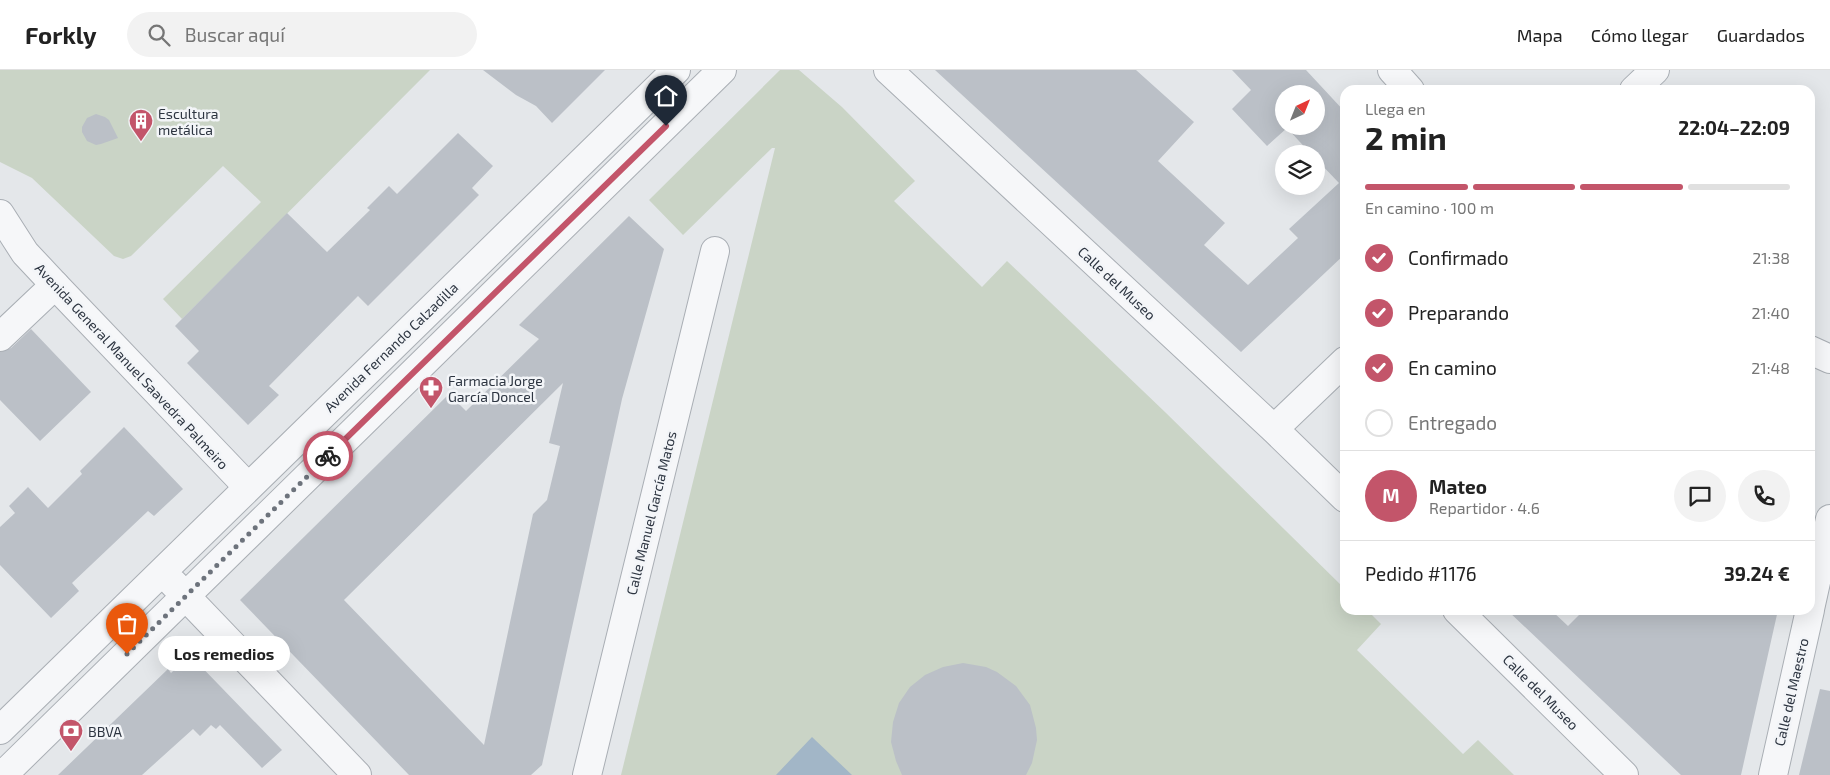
<!DOCTYPE html>
<html lang="es">
<head>
<meta charset="utf-8">
<style>
  body { margin:0; font-family:"Exo 2",sans-serif; background:#f2f2f2; color:#222; height:100vh; display:flex; flex-direction:column; font-size:19px; white-space:nowrap }
  * { box-sizing:border-box; margin:0 }
  p { font-size:16px; color:#767676 }
  .icon { flex:none; width:28px; height:28px; fill:none; stroke:currentColor; stroke-width:2; stroke-linecap:round; stroke-linejoin:round }
  .map { position:relative; flex:1; overflow:hidden }
  .panel { position:absolute; left:1340px; top:15px; width:475px; height:530px; display:flex; flex-direction:column; background:#fff; border-radius:15px; box-shadow:0 5px 20px #0002 }
  .panel>* { flex:none }
  .needle { width:32px; rotate:43deg }
  .controls { position:absolute; left:1275px; top:15px; display:grid; gap:10px }
  .controls a { display:grid; place-items:center; width:50px; height:50px; border-radius:50%; background:#fff; box-shadow:0 5px 20px #0002; font-size:25px }
  .pin { position:absolute; display:grid; place-items:center; width:42px; height:42px; color:#fff; margin:-51px -21px; border-radius:50% 50% 50% 0; rotate:-45deg; box-shadow:0 0 5px #0007 }
  .pin .icon { rotate:45deg }
  .courier { position:absolute; display:grid; place-items:center; width:50px; height:50px; margin:-25px; border:4px solid #c3556a; border-radius:50%; background:#fff; color:#222; box-shadow:0 1px 6px #0007 }
  .bubble { position:absolute; height:35px; border-radius:18px; background:#fff; box-shadow:0 5px 20px #0002; font-size:16px; font-weight:700; line-height:35px; text-align:center }
  .headline em { font-style:normal; font-weight:700 }
  .headline div { display:flex; flex-direction:column-reverse }
  .headline { display:flex; align-items:center; justify-content:space-between; height:85px; padding:0 25px }
  h1 { font-size:32px; font-weight:700; line-height:38px }
  .bar { display:grid; grid-template-columns:repeat(4,1fr); gap:8px 5px; align-content:center; height:60px; padding:0 25px }
  .bar i { height:6px; border-radius:4px; background:#e0e0e0 }
  .bar .active { background:#c3556a }
  .bar p { grid-column:span 4 }
  .line { display:flex; align-items:center; gap:12px; padding:0 25px; border-top:1px solid #e0e0e0 }
  .line div { flex:1 }
  .round { display:grid; place-items:center; flex:none; width:52px; height:52px; border-radius:26px; background:#f2f2f2 }
  ol { padding:0 25px; list-style:none }
  li { display:flex; align-items:center; gap:15px; height:55px }
  li p { margin-inline-start:auto }
  li .icon { padding:5px; border-radius:50%; background:#c3556a; color:#fff; stroke-width:4 }
  li:last-child { color:#767676 }
  li i { width:28px; height:28px; border:2px solid #e0e0e0; border-radius:50% }
  header { display:flex; align-items:center; gap:30px; box-sizing:border-box; height:70px; padding:0 25px; background:#fff; border-bottom:1px solid #e0e0e0 }
  header strong { font-size:24px }
  nav { display:flex; gap:28px; margin-inline-start:auto; font-size:18px }
  .search { width:350px; height:45px; background:#f2f2f2; display:flex; align-items:center; gap:12px; box-sizing:border-box; padding:0 18px; border-radius:28px; color:#767676; font-size:19px }
  .map>svg:first-child { display:block }
  .green { fill:#cad4c6 }
  .water { fill:#a2b6c7 }
  .building { fill:#bbc0c7; fill-rule:evenodd }
  .lines { fill:none; stroke-linecap:round; stroke-linejoin:round }
  .minor-casing { stroke:#a9aeb4; stroke-width:30 }
  .tertiary-casing { stroke:#a9aeb4; stroke-width:30 }
  .minor { stroke:#f6f7f9; stroke-width:28 }
  .tertiary { stroke:#f6f7f9; stroke-width:28 }
  .done { stroke:#6d737c; stroke-width:5; stroke-dasharray:0 9 }
  .route { stroke:#c3556a; stroke-width:6 }
  .labels { text-anchor:middle; dominant-baseline:central; stroke-width:5; stroke-linejoin:round; paint-order:stroke }
  .poi-label { font-size:14px; fill:#2d3541; stroke:#f3f5f8; text-anchor:start }
  .street-label { font-size:14px; fill:#2d3541; stroke:#f3f5f8 }
</style>
</head>
<body>
<header>
<strong>Forkly</strong>
<div class="search"><svg class="icon" aria-label="search" viewBox="0 0 24 24"><circle cx="10" cy="10" r="6"/><path d="M15 15l6 6"/></svg>Buscar aquí</div>
<nav><a>Mapa</a><a>Cómo llegar</a><a>Guardados</a></nav>
</header>
<div class="map">
<svg width="1830" height="705" viewBox="0 0 1830 705">
  <rect width="100%" height="100%" fill="#e4e7ea"/>
  <!-- green -->
  <path class="green" d="M0,0H430L182,249L163,229L261,132L223,96L131,186L123,189L114,186L32,108L0,92Z
    M780,0H799L842,37L915,111L894,131L982,217L1007,191L1165,342L1345,519V540H1367L1381,554L1357,580L1463,684L1478,670L1514,705H621L775,78H772L683,165L649,130Z"/>
  <!-- water -->
  <path class="water" d="M812,667L852,705H776Z"/>
  <!-- building -->
  <path class="building" d="M483,0H605L552,53L536,36L516,25Z
    M935,0H1136L1194,52L1158,91L1225,153L1204,175L1248,215L1298,168L1289,159L1339,113L1316,89V84H1311L1287,58L1267,76L1232,39L1251,20L1232,0H1306L1345,42V184L1241,282ZM1284,24H1316V56H1284Z
    M96,44L105,47L109,50L118,68L101,74L96,75L87,71L82,62V57L87,48Z
    M458,63L493,96L472,118L479,125L368,236L358,226L269,316L279,325L248,355L187,293L199,281L175,256L287,143L327,182L370,140L367,138L389,116L397,124Z
    M629,146L664,179L622,329L542,695L531,705H409L240,530L449,324L466,341L539,269L519,255ZM563,313L549,373L560,376L547,430L533,444L484,675L344,530Z
    M31,259L91,322L40,371L0,330V282L11,278Z
    M124,357L183,419L154,446L148,441L72,513L79,521L51,548L0,495V457L15,443L9,436L28,417L48,438L82,404L80,401Z
    M1507,540H1551L1568,556L1584,540H1778L1741,705H1681Z
    M190,585L282,680L262,698L220,655L216,659L211,655L200,666L193,659L142,705H58L168,599L171,603Z
    M963,593L986,597L997,602L1016,616L1030,635L1036,658L1037,670L1032,693L1026,705H902L896,691L891,672L893,652L899,633L910,617L925,605L943,597Z
    M1820,619L1830,621V705H1799Z"/>
  <g class="lines">
    <defs>
      <path id="minor" d="M888,0L1274,359L1345,428
        M1634,20L1655,0
        M0,267L55,215
        M1274,359L1345,291
        M173,513L357,705
        M1810,539L1830,449
        M1457,540L1624,705
        M0,660L676,0
        M3,705L722,0
        M587,705L715,181
        M1773,705L1810,540"/>
      <path id="tertiary" d="M1392,0L1410,20
        M0,144L25,183L55,215L248,417
        M1810,280L1830,289"/>
    </defs>
    <!-- minor casing -->
    <use href="#minor" class="minor-casing"/>
    <!-- tertiary casing -->
    <use href="#tertiary" class="tertiary-casing"/>
    <!-- minor -->
    <use href="#minor" class="minor"/>
    <!-- tertiary -->
    <use href="#tertiary" class="tertiary"/>
  </g>
  <g class="lines">
    <!-- done -->
    <path class="done" d="M127,584L328,386"/>
    <!-- route -->
    <path class="route" d="M328,386L666,56"/>
  </g>
  <!-- icons -->
  <defs>
    <symbol id="building-pin" viewBox="-11 -11 22 30"><path d="M0 17L-7.5 6A9.5 9.5 0 1 1 7.5 6Z" fill="#c3556a" stroke="#f3f5f8"/><path d="M-4-6H4V6H1V3H-1V6H-4ZM-2.5-4.3h1.7v1.8h-1.7ZM.8-4.3h1.7v1.8H.8ZM-2.5-1h1.7V.8h-1.7ZM.8-1h1.7V.8H.8Z" fill="#fff"/></symbol>
    <symbol id="pharmacy-pin" viewBox="-11 -11 22 30"><path d="M0 17L-7.5 6A9.5 9.5 0 1 1 7.5 6Z" fill="#c3556a" stroke="#f3f5f8"/><path d="M-2-6h4v4h4v4h-4v4h-4v-4h-4v-4h4Z" fill="#fff"/></symbol>
    <symbol id="bank-pin" viewBox="-11 -11 22 30"><path d="M0 17L-7.5 6A9.5 9.5 0 1 1 7.5 6Z" fill="#c3556a" stroke="#f3f5f8"/><path d="M-6-4H6V4H-6ZM0-2.3a2.3 2.3 0 1 0 0 4.6a2.3 2.3 0 1 0 0-4.6Z" fill="#fff"/></symbol>
  </defs>
  <g fill-rule="evenodd">
    <use href="#building-pin" x="127" y="37" width="28" height="38"/>
    <use href="#pharmacy-pin" x="417" y="304" width="28" height="38"/>
    <use href="#bank-pin" x="57" y="647" width="28" height="38"/>
  </g>
  <g class="labels">
    <!-- poi labels -->
    <g class="poi-label">
      <text x="158" y="43">Escultura<tspan x="158" dy="16">metálica</tspan></text>
      <text x="448" y="310">Farmacia Jorge<tspan x="448" dy="16">García Doncel</tspan></text>
      <text x="88" y="661">BBVA</text>
    </g>
    <!-- street labels -->
    <g class="street-label">
      <text transform="translate(1117 213) rotate(43)">Calle del Museo</text>
      <text transform="translate(391 277) rotate(-44)">Avenida Fernando Calzadilla</text>
      <text transform="translate(132 296) rotate(47)">Avenida General Manuel Saavedra Palmeiro</text>
      <text transform="translate(651 443) rotate(-76)">Calle Manuel García Matos</text>
      <text transform="translate(1541 622) rotate(45)">Calle del Museo</text>
      <text transform="translate(1791 622) rotate(-77)">Calle del Maestro</text>
    </g>
  </g>
</svg>
<div class="controls">
<a><svg class="needle" viewBox="-14 -14 28 28"><path d="M0-13l5 13h-10z" fill="#e53935"/><path d="M0 13l5-13h-10z" fill="#767676"/></svg></a>
<a><svg class="icon" aria-label="layers" viewBox="0 0 24 24"><path d="M12 4l9 5-9 5-9-5zM3 14l9 5 9-5"/></svg></a>
</div>
<div class="pin" style="left:127px;top:584px;background:#ea580c"><svg class="icon" aria-label="bag" viewBox="0 0 24 24"><path d="M5 8h14l-1 12H6zM9 8a3 3 0 0 1 6 0"/></svg></div>
<div class="pin" style="left:666px;top:56px;background:#1f2937"><svg class="icon" aria-label="home" viewBox="0 0 24 24"><path d="M3 11l9-7 9 7M6 9v11h12V9"/></svg></div>
<div class="courier" style="left:328px;top:386px"><svg class="icon" aria-label="bike" viewBox="0 0 24 24"><circle cx="6" cy="16" r="4"/><circle cx="18" cy="16" r="4"/><path d="M6 16l4-8h5l3 8M10 8l3 8H6M13 5h3"/></svg></div>
<div class="bubble" style="left:158px;top:566px;width:132px">Los remedios</div>
<section class="panel">
<div class="headline"><div><h1>2 min</h1><p>Llega en</p></div><em>22:04–22:09</em></div>
<div class="bar"><i class="active"></i><i class="active"></i><i class="active"></i><i></i><p>En camino · 100 m</p></div>
<ol>
<li><svg class="icon" aria-label="check" viewBox="0 0 24 24"><path d="M5 12l5 5 9-10"/></svg>Confirmado<p>21:38</p></li>
<li><svg class="icon" aria-label="check" viewBox="0 0 24 24"><path d="M5 12l5 5 9-10"/></svg>Preparando<p>21:40</p></li>
<li><svg class="icon" aria-label="check" viewBox="0 0 24 24"><path d="M5 12l5 5 9-10"/></svg>En camino<p>21:48</p></li>
<li><i></i>Entregado</li>
</ol>
<div class="line" style="height:90px"><b class="round" style="background:#c3556a;color:#fff">M</b><div><b>Mateo</b><p>Repartidor · 4.6</p></div><a class="round"><svg class="icon" aria-label="chat" viewBox="0 0 24 24"><path d="M4 5h16v11H9l-5 4z"/></svg></a><a class="round"><svg class="icon" aria-label="phone" viewBox="0 0 24 24"><path d="M5 4h4l2 5-3 2q2 4 5 5l2-3 5 2v4C11 20 4 13 5 4z"/></svg></a></div>
<div class="line" style="height:65px"><div>Pedido #1176</div><b>39.24 €</b></div>
</section>
</div>
</body>
</html>
